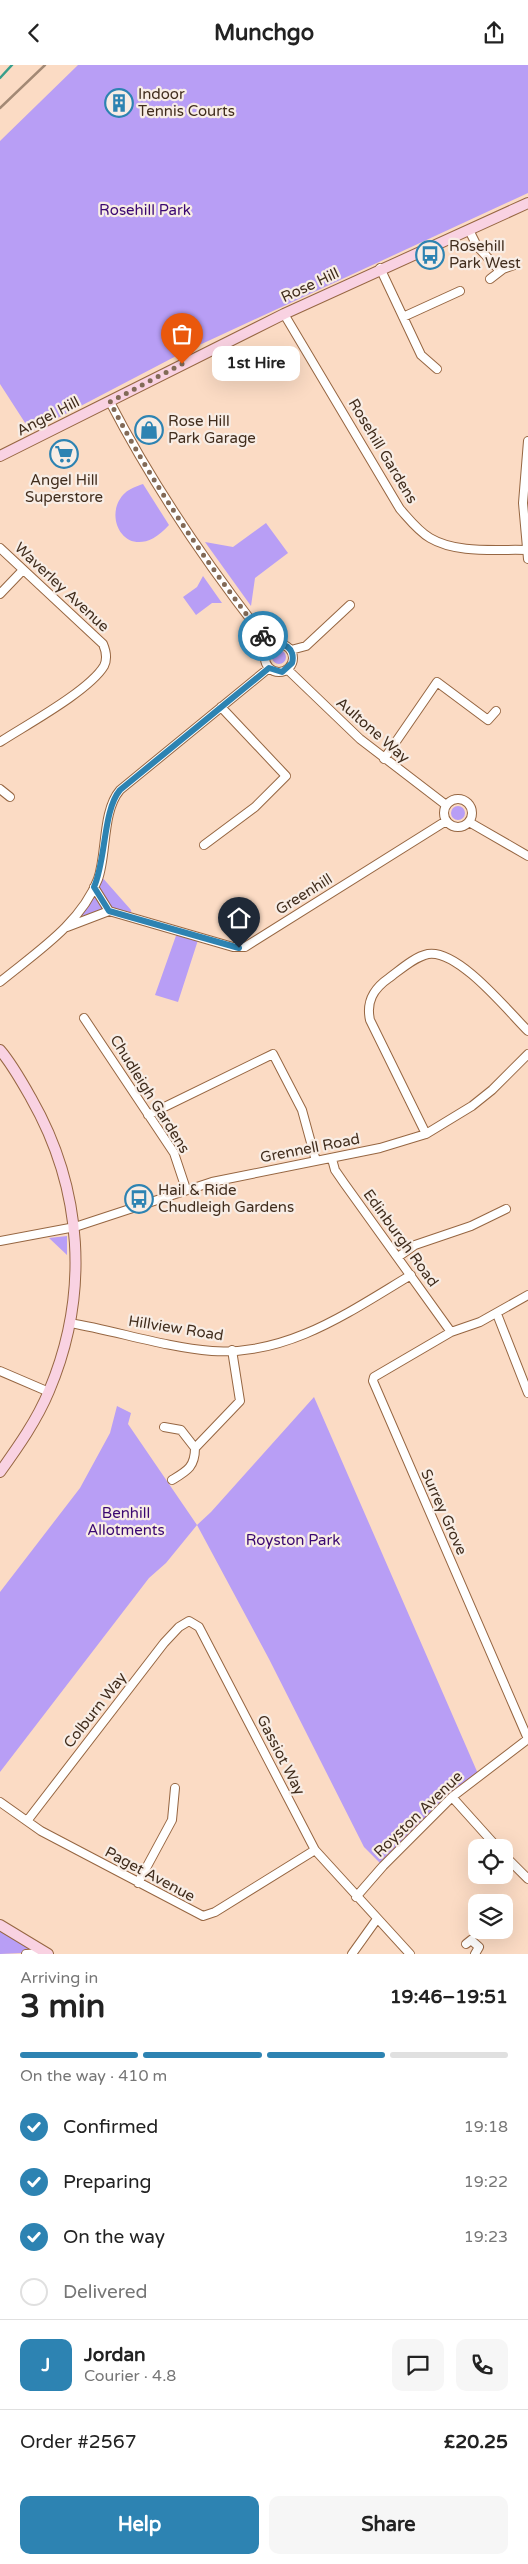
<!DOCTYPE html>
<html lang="en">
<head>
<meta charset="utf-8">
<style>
  body { margin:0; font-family:"Varela Round",sans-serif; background:#f6f6f6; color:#222; height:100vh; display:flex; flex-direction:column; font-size:19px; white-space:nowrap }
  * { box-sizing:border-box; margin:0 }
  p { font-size:16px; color:#767676 }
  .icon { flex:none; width:28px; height:28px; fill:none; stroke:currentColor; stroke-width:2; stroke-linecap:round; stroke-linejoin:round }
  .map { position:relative; height:1889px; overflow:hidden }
  .side { display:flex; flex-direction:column; background:#fff; flex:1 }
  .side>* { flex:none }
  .buttons { position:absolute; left:468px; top:1774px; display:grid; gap:10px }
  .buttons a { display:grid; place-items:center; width:45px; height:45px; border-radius:10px; background:#fff; box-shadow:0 5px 20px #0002; font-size:25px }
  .pin { position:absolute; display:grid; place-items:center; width:42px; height:42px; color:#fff; margin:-51px -21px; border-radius:50% 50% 50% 0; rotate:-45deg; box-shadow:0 0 5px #0007 }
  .pin .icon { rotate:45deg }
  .courier { position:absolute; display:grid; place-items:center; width:50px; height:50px; margin:-25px; border:4px solid #2d83b2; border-radius:50%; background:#fff; color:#222; box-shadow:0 1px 6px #0007 }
  .bubble { position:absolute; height:35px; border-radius:10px; background:#fff; box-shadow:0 5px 20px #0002; font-size:16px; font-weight:700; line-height:35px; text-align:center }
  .headline em { font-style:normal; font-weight:700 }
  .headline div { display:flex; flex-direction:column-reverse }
  .headline { display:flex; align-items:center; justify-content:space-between; height:85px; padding:0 20px }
  h1 { font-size:32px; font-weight:700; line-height:38px }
  .bar { display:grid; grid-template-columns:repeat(4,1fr); gap:8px 5px; align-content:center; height:60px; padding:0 20px }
  .bar i { height:6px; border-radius:4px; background:#e0e0e0 }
  .bar .current { background:#2d83b2 }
  .bar p { grid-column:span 4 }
  .line { display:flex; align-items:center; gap:12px; padding:0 20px; border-top:1px solid #e0e0e0 }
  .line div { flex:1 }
  .round { display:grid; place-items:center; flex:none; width:52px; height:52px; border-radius:10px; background:#f6f6f6 }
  ol { padding:0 20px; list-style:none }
  li { display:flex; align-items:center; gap:15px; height:55px }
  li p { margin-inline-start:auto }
  li .icon { padding:5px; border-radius:50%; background:#2d83b2; color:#fff; stroke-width:4 }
  li:last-child { color:#767676 }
  li i { width:28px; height:28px; border:2px solid #e0e0e0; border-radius:50% }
  .cta { display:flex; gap:10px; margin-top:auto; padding:10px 20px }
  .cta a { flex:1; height:58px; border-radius:10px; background:#2d83b2; color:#fff; font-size:20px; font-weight:700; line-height:58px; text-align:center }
  .cta a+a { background:#f6f6f6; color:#222 }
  header { display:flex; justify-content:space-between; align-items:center; height:65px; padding:0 20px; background:#fff; font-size:22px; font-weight:700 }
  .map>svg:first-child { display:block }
  .green { fill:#b89ef5 }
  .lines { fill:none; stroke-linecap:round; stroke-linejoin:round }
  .stream { stroke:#389e8a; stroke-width:2.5 }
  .street-casing { stroke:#966642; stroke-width:10 }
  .secondary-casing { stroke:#966642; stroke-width:12 }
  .street { stroke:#fff; stroke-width:8 }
  .secondary { stroke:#f9d2e2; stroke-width:10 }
  .rail { stroke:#a38975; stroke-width:2.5 }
  .done { stroke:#826a57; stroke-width:5; stroke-dasharray:0 9 }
  .route { stroke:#2d83b2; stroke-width:6 }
  .labels { text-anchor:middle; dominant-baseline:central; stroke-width:4.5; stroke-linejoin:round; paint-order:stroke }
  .poi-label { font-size:15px; fill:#412d1d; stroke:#f8ede5; text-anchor:start }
  .park-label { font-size:15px; fill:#3b0871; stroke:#f8ede5 }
  .street-label { font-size:15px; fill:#412d1d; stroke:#f8ede5 }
</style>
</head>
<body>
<header><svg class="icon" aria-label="back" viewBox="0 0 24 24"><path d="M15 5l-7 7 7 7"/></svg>Munchgo<svg class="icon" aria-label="share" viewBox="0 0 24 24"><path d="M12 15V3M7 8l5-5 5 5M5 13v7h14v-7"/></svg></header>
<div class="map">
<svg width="528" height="1889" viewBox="0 0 528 1889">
  <rect width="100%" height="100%" fill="#fbdbc4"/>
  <!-- green -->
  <path class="green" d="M78,0H528V128L180,289L31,367L0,319V76Z
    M143,419L169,460C130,504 99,452 125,428C129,424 137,421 143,419Z
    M266,458L288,488L255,513L251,541L205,477L233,482Z
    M203,511L222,538H212L196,550L183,532L197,522Z
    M272 592a7 7 0 1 1 14 0a7 7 0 1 1-14 0Z
    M451 748a7 7 0 1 1 14 0a7 7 0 1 1-14 0Z
    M101,811L131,845L132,851L110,844L71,858Z
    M178,865L199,872L178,937L155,930Z
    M67,1171V1190L49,1173Z
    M314,1332L479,1711L383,1801L364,1782L269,1594L197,1460L166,1498L149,1513L0,1707V1527L80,1423L110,1368L117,1341L131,1348L128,1359L197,1460L211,1447Z
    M0,1862L41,1887L0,1889Z"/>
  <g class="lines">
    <!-- stream -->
    <path class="stream" d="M0,13L12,0"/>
    <defs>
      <path id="street" d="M469,165L477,181L500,206
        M380,203L421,290L437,304
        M490,214L503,204L514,200
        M284,249L400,444C409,454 418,466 430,473C457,489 496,484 526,485
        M403,252L460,226
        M110,337C155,424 210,504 271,581
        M528,376L523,438L528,494
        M0,483L103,579C106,586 108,593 104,601C89,626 26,660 0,677
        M0,529L23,505
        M265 593a14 14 0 1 1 28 0a14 14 0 1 1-28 0Z
        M291,585L306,581L350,540
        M287,604L360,674L446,740
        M384,694L437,617L488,655L496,646
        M0,724L10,732
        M444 748a14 14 0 1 1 28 0a14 14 0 1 1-28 0Z
        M469,757L528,791
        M204,780L255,742L286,711L221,642
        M94,822L109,846
        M109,846L233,882H245L446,756
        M67,862L109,846
        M0,917C35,888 81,859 98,814C107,789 102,746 120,725L269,603
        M84,953L174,1088L186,1124
        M148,1050L273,989L302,1045L316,1096
        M426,1069L370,955C366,937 373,924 389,913C400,905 414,892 428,889C458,884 507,945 528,966
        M332,1094L335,1105L344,1118L451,1267
        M0,1176L75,1162L212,1117L380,1083L426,1069L472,1041L492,1025L528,989
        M398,1192L415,1180L471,1161L506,1144
        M528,1230L480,1257L451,1267L374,1312L373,1316L528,1674
        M497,1249L528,1328
        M70,1258C117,1266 164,1282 212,1286C288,1291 349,1247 411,1210
        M0,1306L49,1327
        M164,1362L181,1365L195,1383
        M172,1415C187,1406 195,1402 195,1383L240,1336L232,1285
        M452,1732L497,1782
        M0,1737L41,1766L203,1851L215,1847L315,1785
        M27,1756L164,1578L179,1562L189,1556L199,1562L315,1785L410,1889
        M504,1790L528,1814
        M138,1818L172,1755L175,1723
        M356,1832L383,1801L452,1732L528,1674
        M466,1879L471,1875L479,1882L475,1889
        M26,1889L45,1888
        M352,1889L377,1854"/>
      <path id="secondary" d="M0,391L284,249L528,138
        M0,985C12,999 22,1017 31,1033C83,1124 90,1229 49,1326C37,1355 18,1382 0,1407
        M0,1860L48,1889"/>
    </defs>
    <!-- street casing -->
    <use href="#street" class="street-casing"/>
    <!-- secondary casing -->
    <use href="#secondary" class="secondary-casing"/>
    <!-- street -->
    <use href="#street" class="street"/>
    <!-- secondary -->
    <use href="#secondary" class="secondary"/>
    <!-- rail -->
    <path class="rail" d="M0,43L45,0"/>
  </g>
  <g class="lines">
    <!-- done -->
    <path class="done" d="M182,299L110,337C153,420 206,497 263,571"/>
    <!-- route -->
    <path class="route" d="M239,883L109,846L94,822C106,796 103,745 120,725L269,603L282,607L292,598C296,584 283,574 270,582L263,571"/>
  </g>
  <!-- icons -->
  <defs>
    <symbol id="building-ring" viewBox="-11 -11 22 22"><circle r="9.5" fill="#f8ede5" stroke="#2d83b2" stroke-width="1.5"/><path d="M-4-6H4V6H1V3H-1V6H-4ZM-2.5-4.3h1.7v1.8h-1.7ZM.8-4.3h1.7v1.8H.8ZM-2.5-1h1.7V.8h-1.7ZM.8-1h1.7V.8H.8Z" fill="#2d83b2"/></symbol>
    <symbol id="bus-ring" viewBox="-11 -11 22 22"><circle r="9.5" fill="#f8ede5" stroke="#2d83b2" stroke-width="1.5"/><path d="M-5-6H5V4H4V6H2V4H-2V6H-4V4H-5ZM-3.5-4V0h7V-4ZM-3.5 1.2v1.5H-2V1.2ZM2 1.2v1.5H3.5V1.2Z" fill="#2d83b2"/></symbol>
    <symbol id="shop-ring" viewBox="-11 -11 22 22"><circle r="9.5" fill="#f8ede5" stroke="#2d83b2" stroke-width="1.5"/><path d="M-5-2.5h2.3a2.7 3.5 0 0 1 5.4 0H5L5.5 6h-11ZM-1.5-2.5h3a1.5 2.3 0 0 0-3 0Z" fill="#2d83b2"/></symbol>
    <symbol id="supermarket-ring" viewBox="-11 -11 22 22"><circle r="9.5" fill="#f8ede5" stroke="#2d83b2" stroke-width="1.5"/><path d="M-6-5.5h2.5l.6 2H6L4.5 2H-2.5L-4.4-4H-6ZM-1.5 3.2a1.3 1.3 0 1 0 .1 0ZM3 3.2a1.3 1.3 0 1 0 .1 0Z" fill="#2d83b2"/></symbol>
  </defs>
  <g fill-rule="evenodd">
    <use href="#building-ring" x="103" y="22" width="32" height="32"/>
    <use href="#bus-ring" x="414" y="174" width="32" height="32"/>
    <use href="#shop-ring" x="133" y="349" width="32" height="32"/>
    <use href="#supermarket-ring" x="48" y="373" width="32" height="32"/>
    <use href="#bus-ring" x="123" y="1118" width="32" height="32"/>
  </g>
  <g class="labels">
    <!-- poi labels -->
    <g class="poi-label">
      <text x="138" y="29">Indoor<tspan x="138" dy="17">Tennis Courts</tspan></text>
      <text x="449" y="181">Rosehill<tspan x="449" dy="17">Park West</tspan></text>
      <text x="168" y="356">Rose Hill<tspan x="168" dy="17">Park Garage</tspan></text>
      <text x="64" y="415" text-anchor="middle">Angel Hill<tspan x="64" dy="17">Superstore</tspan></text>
      <text x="158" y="1125">Hail &amp; Ride<tspan x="158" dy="17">Chudleigh Gardens</tspan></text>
    </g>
    <!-- park labels -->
    <g class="park-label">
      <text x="145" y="145">Rosehill Park</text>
      <text x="126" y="1448">Benhill<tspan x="126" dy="17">Allotments</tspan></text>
      <text x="293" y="1475">Royston Park</text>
    </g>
    <!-- street labels -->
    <g class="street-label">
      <text transform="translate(310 220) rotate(-25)">Rose Hill</text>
      <text transform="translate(48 351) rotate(-27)">Angel Hill</text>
      <text transform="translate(383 386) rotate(59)">Rosehill Gardens</text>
      <text transform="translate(62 522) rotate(43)">Waverley Avenue</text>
      <text transform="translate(373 665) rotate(41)">Aultone Way</text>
      <text transform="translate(304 829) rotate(-32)">Greenhill</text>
      <text transform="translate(150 1029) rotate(58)">Chudleigh Gardens</text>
      <text transform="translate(310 1083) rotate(-11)">Grennell Road</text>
      <text transform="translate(401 1173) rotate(54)">Edinburgh Road</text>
      <text transform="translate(176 1263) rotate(9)">Hillview Road</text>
      <text transform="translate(444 1447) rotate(66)">Surrey Grove</text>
      <text transform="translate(95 1645) rotate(-52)">Colburn Way</text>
      <text transform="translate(281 1690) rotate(63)">Gassiot Way</text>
      <text transform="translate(418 1749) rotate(-44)">Royston Avenue</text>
      <text transform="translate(150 1809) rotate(28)">Paget Avenue</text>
    </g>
  </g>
</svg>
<div class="buttons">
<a><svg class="icon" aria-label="locate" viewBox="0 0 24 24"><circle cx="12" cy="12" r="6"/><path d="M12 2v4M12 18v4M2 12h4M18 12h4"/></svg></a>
<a><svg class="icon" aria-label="layers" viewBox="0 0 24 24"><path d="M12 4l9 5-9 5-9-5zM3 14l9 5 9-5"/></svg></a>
</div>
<div class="pin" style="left:182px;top:299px;background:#ea580c"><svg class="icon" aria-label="bag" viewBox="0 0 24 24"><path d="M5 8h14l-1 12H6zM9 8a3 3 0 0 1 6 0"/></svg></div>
<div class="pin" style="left:239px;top:883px;background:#1f2937"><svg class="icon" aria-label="home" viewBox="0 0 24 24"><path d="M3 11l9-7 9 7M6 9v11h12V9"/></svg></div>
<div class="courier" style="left:263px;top:571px"><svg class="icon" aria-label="bike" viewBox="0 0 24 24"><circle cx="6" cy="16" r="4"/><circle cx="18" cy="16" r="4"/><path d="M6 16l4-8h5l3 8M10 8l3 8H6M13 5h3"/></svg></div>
<div class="bubble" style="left:212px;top:281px;width:88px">1st Hire</div>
</div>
<section class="side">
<div class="headline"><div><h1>3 min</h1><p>Arriving in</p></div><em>19:46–19:51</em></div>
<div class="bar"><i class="current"></i><i class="current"></i><i class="current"></i><i></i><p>On the way · 410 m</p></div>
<ol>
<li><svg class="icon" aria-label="check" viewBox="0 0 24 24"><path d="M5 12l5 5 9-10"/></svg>Confirmed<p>19:18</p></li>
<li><svg class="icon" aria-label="check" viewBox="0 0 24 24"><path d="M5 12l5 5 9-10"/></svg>Preparing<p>19:22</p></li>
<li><svg class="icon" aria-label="check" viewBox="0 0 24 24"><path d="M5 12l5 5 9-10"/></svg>On the way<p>19:23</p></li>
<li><i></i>Delivered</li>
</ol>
<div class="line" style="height:90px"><b class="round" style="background:#2d83b2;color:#fff">J</b><div><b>Jordan</b><p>Courier · 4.8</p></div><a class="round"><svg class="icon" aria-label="chat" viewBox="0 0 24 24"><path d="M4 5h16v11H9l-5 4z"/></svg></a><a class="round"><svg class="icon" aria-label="phone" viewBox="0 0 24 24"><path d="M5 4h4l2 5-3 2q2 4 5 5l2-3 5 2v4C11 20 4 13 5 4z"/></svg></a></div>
<div class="line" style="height:65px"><div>Order #2567</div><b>£20.25</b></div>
<div class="cta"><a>Help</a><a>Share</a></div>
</section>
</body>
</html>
